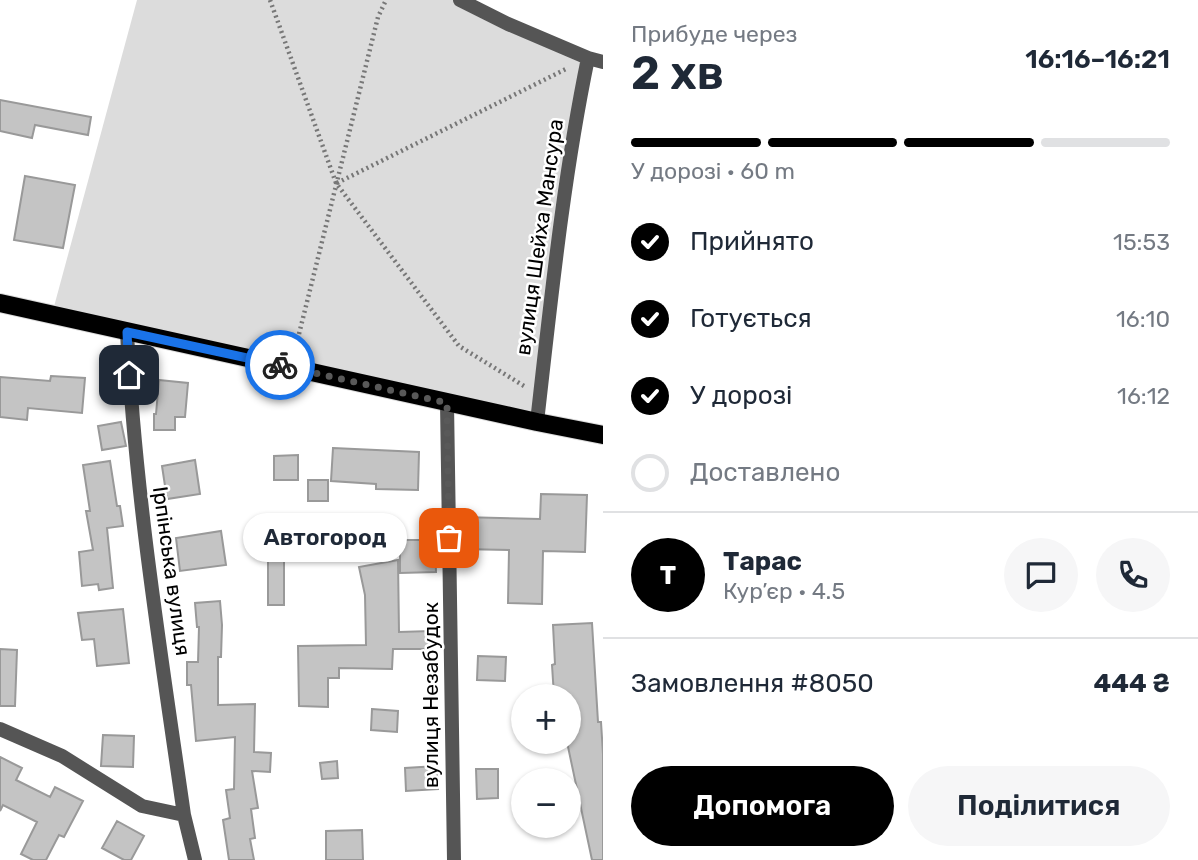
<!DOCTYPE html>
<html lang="uk">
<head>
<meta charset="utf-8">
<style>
  body { margin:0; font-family:Rubik,sans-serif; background:#f6f6f7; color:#1f2937; height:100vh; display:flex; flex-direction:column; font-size:26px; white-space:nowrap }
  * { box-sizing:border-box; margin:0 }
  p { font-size:23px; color:#747a83 }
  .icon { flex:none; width:38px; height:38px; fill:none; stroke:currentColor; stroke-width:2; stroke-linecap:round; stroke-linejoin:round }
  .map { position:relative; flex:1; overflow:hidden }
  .side { display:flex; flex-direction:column; background:#fff; width:595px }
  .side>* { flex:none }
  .tools { position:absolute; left:511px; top:684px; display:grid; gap:14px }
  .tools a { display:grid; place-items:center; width:70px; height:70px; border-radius:50%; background:#fff; box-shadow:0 2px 5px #0004; font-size:35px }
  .pin { position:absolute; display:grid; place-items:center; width:60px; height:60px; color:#fff; margin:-30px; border-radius:14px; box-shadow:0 4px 10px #0006 }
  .courier { position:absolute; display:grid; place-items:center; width:70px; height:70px; margin:-35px; border:5px solid #1a73e8; border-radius:50%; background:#fff; color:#222; box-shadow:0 2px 9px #0007 }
  .bubble { position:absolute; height:49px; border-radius:24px; background:#fff; box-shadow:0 2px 5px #0004; font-size:23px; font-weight:600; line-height:49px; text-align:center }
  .headline em { font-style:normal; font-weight:600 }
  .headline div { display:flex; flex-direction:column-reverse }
  .headline { display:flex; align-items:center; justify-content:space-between; height:119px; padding:0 28px }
  h1 { font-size:46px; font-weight:600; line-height:52px }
  .bar { display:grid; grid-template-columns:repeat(4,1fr); gap:10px 7px; align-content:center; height:84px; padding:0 28px }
  .bar i { height:9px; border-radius:5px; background:#e0e1e3 }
  .bar .active { background:#000 }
  .bar p { grid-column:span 4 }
  .line { display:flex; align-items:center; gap:18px; padding:0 28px; border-top:2px solid #e0e1e3 }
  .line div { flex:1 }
  .round { display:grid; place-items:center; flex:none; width:74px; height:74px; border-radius:37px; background:#f6f6f7 }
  ol { padding:0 28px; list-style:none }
  li { display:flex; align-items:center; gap:21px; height:77px }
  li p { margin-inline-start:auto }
  li .icon { padding:7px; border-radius:50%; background:#000; color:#fff; stroke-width:4 }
  li:last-child { color:#747a83 }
  li i { width:38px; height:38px; border:4px solid #e0e1e3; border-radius:50% }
  .cta { display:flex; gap:14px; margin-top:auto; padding:14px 28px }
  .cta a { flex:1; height:80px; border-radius:42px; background:#000; color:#fff; font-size:28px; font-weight:600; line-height:80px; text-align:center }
  .cta a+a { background:#f6f6f7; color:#1f2937 }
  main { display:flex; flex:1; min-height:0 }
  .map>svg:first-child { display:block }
  .green { fill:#dcdcdc }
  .building { fill:#c4c4c4; stroke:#999; stroke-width:2 }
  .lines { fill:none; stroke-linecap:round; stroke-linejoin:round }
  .primary-casing { stroke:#dbdbdb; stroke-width:20 }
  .path { stroke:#777; stroke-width:4.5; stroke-dasharray:2 3.5; stroke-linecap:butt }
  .street { stroke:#555; stroke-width:14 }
  .primary { stroke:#000; stroke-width:18 }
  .done { stroke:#595959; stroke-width:7; stroke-dasharray:0 12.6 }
  .route { stroke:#1a73e8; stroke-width:9 }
  .labels { text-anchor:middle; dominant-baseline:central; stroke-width:5; stroke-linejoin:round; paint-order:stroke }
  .street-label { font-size:21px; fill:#000; stroke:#fff }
</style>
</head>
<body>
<main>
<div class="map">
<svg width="603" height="860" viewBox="0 0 603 860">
  <rect width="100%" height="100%" fill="#fff"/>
  <!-- green -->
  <path class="green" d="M137,0H460L588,58L537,422L52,314Z"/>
  <!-- building -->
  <path class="building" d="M0,100L91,117L88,135L35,125L32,138L0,131Z
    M25,176L75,185L63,248L14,240Z
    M51,376L85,378L82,413L28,408L27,420L0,417V377L50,381Z
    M159,380L188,383L185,417H175V430H154V414H156Z
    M121,422L126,446L102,450L98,426Z
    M333,448L419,452L418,490L376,489V484L331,481Z
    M298,455V480H274V456Z
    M195,460L200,494L167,499L162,466Z
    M110,461L117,506H120L123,526L107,528L113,588L99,590L98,584L82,586L79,552L93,550L86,511H90L83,465Z
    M308,480H328V501H308Z
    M541,494L587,495L585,552L543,551L542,604L508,603L509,550L460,549L461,517L540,519Z
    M268,514H300V546H284V605H268Z
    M221,531L226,565L180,571L176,538Z
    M400,540H435L436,572L400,573Z
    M398,560L399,632L431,631L432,649H393L392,669L339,668V678H328V707L299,706L298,646L366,645L365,595L359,567Z
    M220,601L222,625L221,657H218V705L255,704L254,752L271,753L270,772L252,771L258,808L251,809L255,838L250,839L254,860H229L223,820L230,818L226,790L234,789L235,737L196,741L191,685H187V662H198L199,627H197L195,603Z
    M123,609L129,663L97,666L94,639L82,640L78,613Z
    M592,623L598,722H601L603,754V860H592L567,742H569V696H554L552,665L555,664L553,625Z
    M0,649L17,650L15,706H0Z
    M478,656L506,657L505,681L477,680Z
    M372,709L398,711L397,732L371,730Z
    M103,735L134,736L133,767L101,766Z
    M0,757L22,768L16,780L50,797L55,787L83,801L64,837L59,835L46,860H33L21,854L37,822L3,805L0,811Z
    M337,761L338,778L322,779L320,763Z
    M437,766L438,789L406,791L405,768Z
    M476,769H498V798L477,799Z
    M117,821L144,836L131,860H124L102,848Z
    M362,830L363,860H326V831Z"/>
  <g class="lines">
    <defs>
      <path id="primary" d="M0,303L537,422L603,435"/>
    </defs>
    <!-- primary casing -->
    <use href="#primary" class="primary-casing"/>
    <!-- path -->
    <path class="path" d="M270,0L336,183L459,346L524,386
      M337,183L568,68
      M295,350L378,17L386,0"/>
    <!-- street -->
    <path class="street" d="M460,0L508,24L588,58L603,62
      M127,332C135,494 161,654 184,815L195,860
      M447,403L454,860
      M537,422C551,300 563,179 588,58
      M0,729L62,756L142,806L184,815"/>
    <!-- primary -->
    <use href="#primary" class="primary"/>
  </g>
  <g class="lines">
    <!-- done -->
    <path class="done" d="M280,365L447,403L449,538"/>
    <!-- route -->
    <path class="route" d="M129,375L127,332L280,365"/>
  </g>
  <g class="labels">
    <!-- street labels -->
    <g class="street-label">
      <text transform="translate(539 237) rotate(-82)">вулиця Шейха Мансура</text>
      <text transform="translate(172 571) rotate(82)">Ірпінська вулиця</text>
      <text transform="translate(430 695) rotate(-90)">вулиця Незабудок</text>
    </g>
  </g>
</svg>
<div class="tools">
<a>+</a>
<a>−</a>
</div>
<div class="pin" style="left:449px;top:538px;background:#ea580c"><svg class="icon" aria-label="bag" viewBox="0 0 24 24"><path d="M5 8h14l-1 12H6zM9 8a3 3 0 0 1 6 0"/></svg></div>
<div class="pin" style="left:129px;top:375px;background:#1f2937"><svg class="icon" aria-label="home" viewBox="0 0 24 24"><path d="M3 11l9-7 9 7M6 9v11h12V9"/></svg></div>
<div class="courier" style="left:280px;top:365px"><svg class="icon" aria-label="bike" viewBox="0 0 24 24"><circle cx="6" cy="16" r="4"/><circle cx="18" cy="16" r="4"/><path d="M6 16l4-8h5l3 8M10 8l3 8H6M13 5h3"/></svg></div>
<div class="bubble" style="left:243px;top:513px;width:164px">Автогород</div>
</div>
<section class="side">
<div class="headline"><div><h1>2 хв</h1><p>Прибуде через</p></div><em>16:16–16:21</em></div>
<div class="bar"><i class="active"></i><i class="active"></i><i class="active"></i><i></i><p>У дорозі · 60 m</p></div>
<ol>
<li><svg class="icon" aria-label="check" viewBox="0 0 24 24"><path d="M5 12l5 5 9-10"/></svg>Прийнято<p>15:53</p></li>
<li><svg class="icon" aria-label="check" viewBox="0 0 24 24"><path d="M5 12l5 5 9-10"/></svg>Готується<p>16:10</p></li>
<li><svg class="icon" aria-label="check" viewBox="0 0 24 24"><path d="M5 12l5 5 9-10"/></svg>У дорозі<p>16:12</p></li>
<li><i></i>Доставлено</li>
</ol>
<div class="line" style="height:126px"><b class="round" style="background:#000;color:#fff">Т</b><div><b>Тарас</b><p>Кур’єр · 4.5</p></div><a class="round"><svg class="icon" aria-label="chat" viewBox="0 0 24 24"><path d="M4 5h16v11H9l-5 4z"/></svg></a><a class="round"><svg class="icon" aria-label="phone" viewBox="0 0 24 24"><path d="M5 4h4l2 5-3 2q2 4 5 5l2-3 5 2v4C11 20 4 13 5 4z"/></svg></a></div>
<div class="line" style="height:91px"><div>Замовлення #8050</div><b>444 ₴</b></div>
<div class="cta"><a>Допомога</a><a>Поділитися</a></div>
</section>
</main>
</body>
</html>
